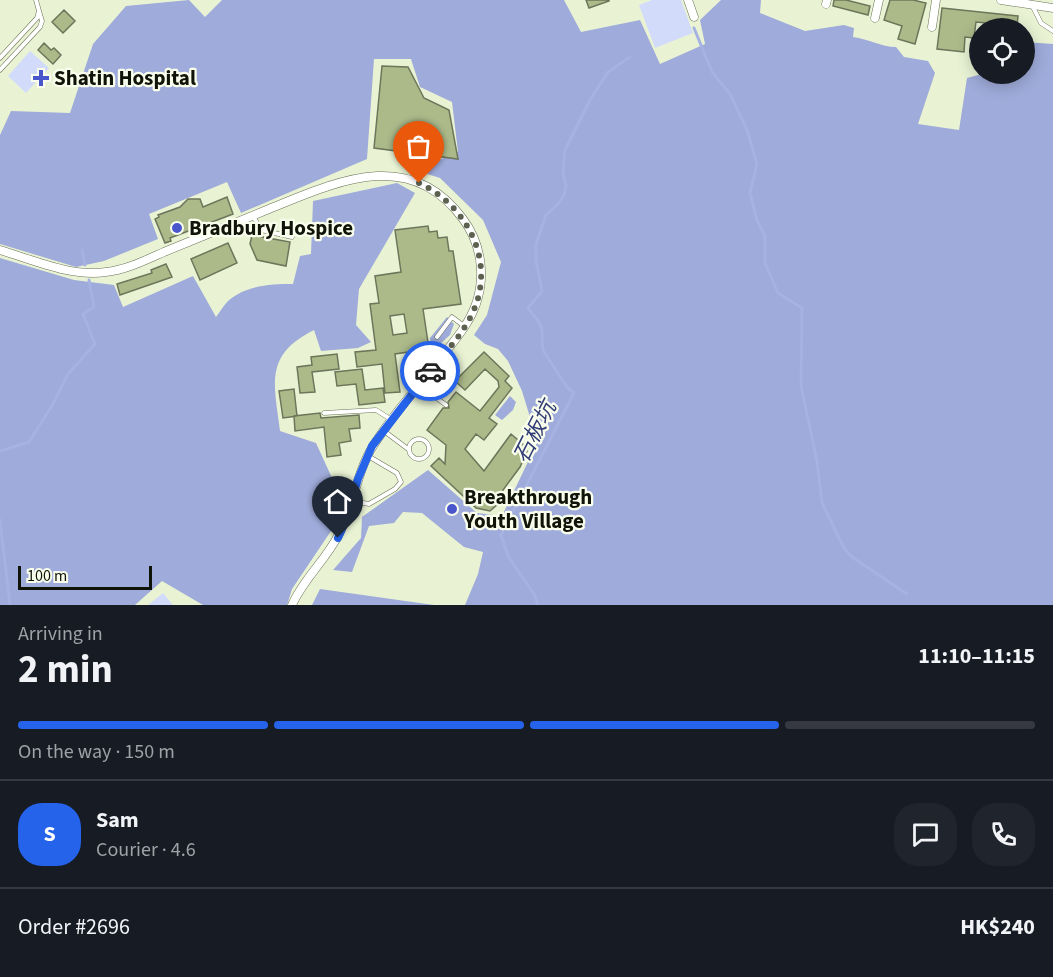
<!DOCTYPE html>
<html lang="en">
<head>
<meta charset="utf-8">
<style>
  body { margin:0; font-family:"Source Sans 3","Noto Sans TC",sans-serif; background:#20242c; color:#f1f3f6; height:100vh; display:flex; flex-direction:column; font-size:22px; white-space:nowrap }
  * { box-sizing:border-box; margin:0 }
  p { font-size:20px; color:#9ea1a6 }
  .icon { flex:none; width:33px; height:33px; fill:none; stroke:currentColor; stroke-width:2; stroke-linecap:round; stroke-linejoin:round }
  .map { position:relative; height:605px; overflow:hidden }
  .sheet { display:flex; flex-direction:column; background:#171b24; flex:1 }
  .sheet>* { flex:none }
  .buttons { position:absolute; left:969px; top:18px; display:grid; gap:12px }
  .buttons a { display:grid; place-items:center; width:66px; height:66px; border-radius:50%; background:#171b24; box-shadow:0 3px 15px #0003; font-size:30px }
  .scale { position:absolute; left:18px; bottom:15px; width:134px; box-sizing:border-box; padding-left:6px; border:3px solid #101308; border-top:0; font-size:16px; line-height:21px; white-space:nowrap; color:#101308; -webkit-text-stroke:4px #f9ffec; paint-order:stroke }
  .pin { position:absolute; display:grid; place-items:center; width:51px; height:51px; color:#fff; margin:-62px -26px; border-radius:50% 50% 50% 0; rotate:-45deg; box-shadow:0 0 6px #0007 }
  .pin .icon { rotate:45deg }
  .courier { position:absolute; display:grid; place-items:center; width:60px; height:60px; margin:-30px; border:4px solid #2563eb; border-radius:50%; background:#fff; color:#222; box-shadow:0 2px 8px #0007 }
  .headline em { font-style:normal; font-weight:700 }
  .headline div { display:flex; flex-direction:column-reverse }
  .headline { display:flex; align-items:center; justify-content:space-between; height:102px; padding:0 18px }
  h1 { font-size:39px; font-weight:700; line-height:45px }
  .bar { display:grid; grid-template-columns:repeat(4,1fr); gap:9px 6px; align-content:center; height:72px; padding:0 18px }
  .bar i { height:8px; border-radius:4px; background:#363941 }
  .bar .selected { background:#2563eb }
  .bar p { grid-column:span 4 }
  .line { display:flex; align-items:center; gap:15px; padding:0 18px; border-top:2px solid #363941 }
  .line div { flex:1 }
  .round { display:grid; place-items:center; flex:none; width:63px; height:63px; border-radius:24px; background:#20242c }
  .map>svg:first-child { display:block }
  .green { fill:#d3dbfa }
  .forest { fill:#9fabda }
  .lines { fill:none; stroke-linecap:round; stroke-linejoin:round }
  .stream { stroke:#a6b2e1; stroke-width:3 }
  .building { fill:#acba8a; stroke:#6d755a; stroke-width:1.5; fill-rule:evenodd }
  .lane-casing { stroke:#697156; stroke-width:5 }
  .street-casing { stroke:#697156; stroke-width:9 }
  .lane { stroke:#fff; stroke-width:4 }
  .street { stroke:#fff; stroke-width:8 }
  .done { stroke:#5c614f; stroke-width:6; stroke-dasharray:0 10.8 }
  .route { stroke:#2563eb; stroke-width:8 }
  .poi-dot { fill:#4a57cc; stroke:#f9ffec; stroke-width:2 }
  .labels { text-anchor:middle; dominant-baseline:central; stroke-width:4.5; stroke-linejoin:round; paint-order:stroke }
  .poi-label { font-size:21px; font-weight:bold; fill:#101308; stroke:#f9ffec; text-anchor:start }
  .water-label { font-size:22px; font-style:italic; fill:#333d77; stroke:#f9ffec }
</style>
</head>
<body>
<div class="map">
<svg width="1053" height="605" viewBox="0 0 1053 605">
  <rect width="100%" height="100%" fill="#e9f3d4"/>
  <!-- green -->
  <path class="green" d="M652,0H681L693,33L655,48L639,5Z
    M30,51L49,68L26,93L8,76Z
    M163,593L173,605H148Z"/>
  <!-- forest -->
  <path class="forest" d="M189,0L205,17L222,0H564L581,32L640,20L660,64L705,44L700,20L721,0H761L760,13L805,31L844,25L854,28L853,37C869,39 881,47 896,47L904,57L928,61L935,73L918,124L959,130L967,78L982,74H1024L1025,42L1053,44V605H465L478,574L483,552L464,547L422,513L403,512L394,523L369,526L352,572L333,570L361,538L362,517L428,470L477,513L502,516L536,445L533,427L522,391L508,361L498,349L485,344L474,335L487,315L501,262L483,220L440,178L402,166L404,160C428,165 436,162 458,152L452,102L420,87L411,59H374L367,159L241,213L227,182L149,214L158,239L104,261L76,267L0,244V135L11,111L70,113L93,44L126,6Z
    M397,183L415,193L359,289L356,325L371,342L358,348L321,351L314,330C264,355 274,383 280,431L316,443L338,491L331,531L292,589L287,605H203L162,581L135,605H0V258L74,280L114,285L123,307L193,276L216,317C220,312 223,306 228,301C246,285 271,284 293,284L300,256L311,254L313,201Z
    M447,317L454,324L450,335L432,351L430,338Z
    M510,396L516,402L513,410L502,420L495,415Z
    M320,589L434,605H312Z"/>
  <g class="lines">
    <!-- stream -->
    <path class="stream" d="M694,28L712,72L730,94L747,130L757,164L750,193L757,220L765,236V263L778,293L802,308L801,386L817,461L822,503L844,548L852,557L907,594
      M82,250L85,265
      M0,451L29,442L53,404L68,374L95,344L83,314L94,307L89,280
      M0,520L10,605
      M538,605L534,594L508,556L501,535L574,393L567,387L544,352C540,343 544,335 541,326C538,319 532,314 528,308L542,291L536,261V244L546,215L559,203L564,195L566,186L563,173L565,150L590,100L608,72L630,57"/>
  </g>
  <!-- building -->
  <path class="building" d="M586,0H609V1L589,8Z
    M834,0H846L870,6L868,15L833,6Z
    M890,0H913L926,3L915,44L898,39L902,26L884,20Z
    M942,8L1018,16L1017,26L976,22L974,38L965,37L964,52L937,49Z
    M64,10L75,21L63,33L52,22Z
    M44,43L51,50L54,48L61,55L53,64L38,50Z
    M382,66L408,67L424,98L449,110L458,159L374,148Z
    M227,197L233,214L170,238L171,241L165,243L155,219L159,217L158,215L180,207L188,199H200L203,207Z
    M428,226L429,232L437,231L438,238L447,237L449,251H453L461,304L423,309L429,349L395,354L400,392L385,393L382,364L357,367L355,352L376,350L370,304L379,303L375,276L401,272L395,230ZM404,314L407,333L393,335L390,316Z
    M252,235L290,242L286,266L257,260L250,244Z
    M228,243L237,263L200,280L191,259Z
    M166,264L172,277L120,295L117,284L152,273L151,270Z
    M484,352L509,376L505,381L512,388L489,418L497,424L484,440L476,434L465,449L484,471L511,434L524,445L527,451L520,467L503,490L499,503L490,511L476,508L431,466L439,458L445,464L446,445L427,430L443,408H449L448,402L456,392L480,411L499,387L498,381L485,369L465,390L455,381Z
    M337,354L339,369L312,372L315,392L300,393L297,367L312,365L311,357Z
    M362,369L365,390L383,388L385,402L359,405L356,384L337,386L335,372Z
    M294,389L297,416L283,418L279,391Z
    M320,413L321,418L359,415L360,428L349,429L351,441L339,443L341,455L327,457L324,427L295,431L294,416Z"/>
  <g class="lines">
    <defs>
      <path id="lane" d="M1032,5L1041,23L1053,31
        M0,58L37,18L39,11L36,0
        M0,70L40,27L42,21L39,11
        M253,216L261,230L292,237
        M437,337L452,317L464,326
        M419,385L446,405
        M324,413L376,410L392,420
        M384,431L408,449
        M409 449a10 10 0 1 1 20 0a10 10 0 1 1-20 0Z
        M352,501L369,504L395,489L401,482L397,473L368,456"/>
      <path id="street" d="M688,0L694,17
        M1001,0L1053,8
        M826,4L827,0
        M875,18L879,0
        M932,27L936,0
        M0,250C34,260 70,277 106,272C126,270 146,260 164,252C199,238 234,223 269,209C336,182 410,146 463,219C481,243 486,275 476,304C468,327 451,344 437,363C415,390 391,417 373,446C356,473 354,506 339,534C326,560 304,578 292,605"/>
    </defs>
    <!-- lane casing -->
    <use href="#lane" class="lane-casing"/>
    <!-- street casing -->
    <use href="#street" class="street-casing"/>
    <!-- lane -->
    <use href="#lane" class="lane"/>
    <!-- street -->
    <use href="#street" class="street"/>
  </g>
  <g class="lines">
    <!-- done -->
    <path class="done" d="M419,183C468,206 497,263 472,314C462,335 445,353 430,371"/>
    <!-- route -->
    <path class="route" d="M338,538L345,522L358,479L372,446L430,371"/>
  </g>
  <!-- markers -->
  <g class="poi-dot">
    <path d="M38 69h6v6h6v6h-6v6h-6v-6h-6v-6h6z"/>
    <circle cx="177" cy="228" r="6"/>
    <circle cx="452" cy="509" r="6"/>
  </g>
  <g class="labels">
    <!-- poi labels -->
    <g class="poi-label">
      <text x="54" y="78">Shatin Hospital</text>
      <text x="189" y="228">Bradbury Hospice</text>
      <text x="464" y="497">Breakthrough<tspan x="464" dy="24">Youth Village</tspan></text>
    </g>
    <!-- water labels -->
    <g class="water-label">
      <text transform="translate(535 432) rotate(-63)">石板坑</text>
    </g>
  </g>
</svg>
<div class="buttons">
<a><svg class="icon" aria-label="locate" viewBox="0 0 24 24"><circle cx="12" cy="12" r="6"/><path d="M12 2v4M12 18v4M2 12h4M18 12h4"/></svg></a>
</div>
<div class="scale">100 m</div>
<div class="pin" style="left:419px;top:183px;background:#ea580c"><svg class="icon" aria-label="bag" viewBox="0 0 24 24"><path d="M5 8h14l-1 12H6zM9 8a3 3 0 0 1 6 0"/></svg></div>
<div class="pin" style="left:338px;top:538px;background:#1f2937"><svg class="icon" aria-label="home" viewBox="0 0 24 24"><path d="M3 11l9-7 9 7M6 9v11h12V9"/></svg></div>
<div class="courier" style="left:430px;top:371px"><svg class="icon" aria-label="car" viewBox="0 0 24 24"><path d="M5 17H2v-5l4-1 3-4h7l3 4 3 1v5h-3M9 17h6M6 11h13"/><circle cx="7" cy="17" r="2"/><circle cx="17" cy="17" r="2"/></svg></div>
</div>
<section class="sheet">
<div class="headline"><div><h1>2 min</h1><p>Arriving in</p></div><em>11:10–11:15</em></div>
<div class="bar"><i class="selected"></i><i class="selected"></i><i class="selected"></i><i></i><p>On the way · 150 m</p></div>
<div class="line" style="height:108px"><b class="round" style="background:#2563eb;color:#fff">S</b><div><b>Sam</b><p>Courier · 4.6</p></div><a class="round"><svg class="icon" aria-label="chat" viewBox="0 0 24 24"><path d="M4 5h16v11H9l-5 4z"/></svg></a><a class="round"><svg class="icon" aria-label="phone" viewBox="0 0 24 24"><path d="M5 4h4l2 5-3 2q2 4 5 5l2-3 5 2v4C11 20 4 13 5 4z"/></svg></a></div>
<div class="line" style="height:78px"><div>Order #2696</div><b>HK$240</b></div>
</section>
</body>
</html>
